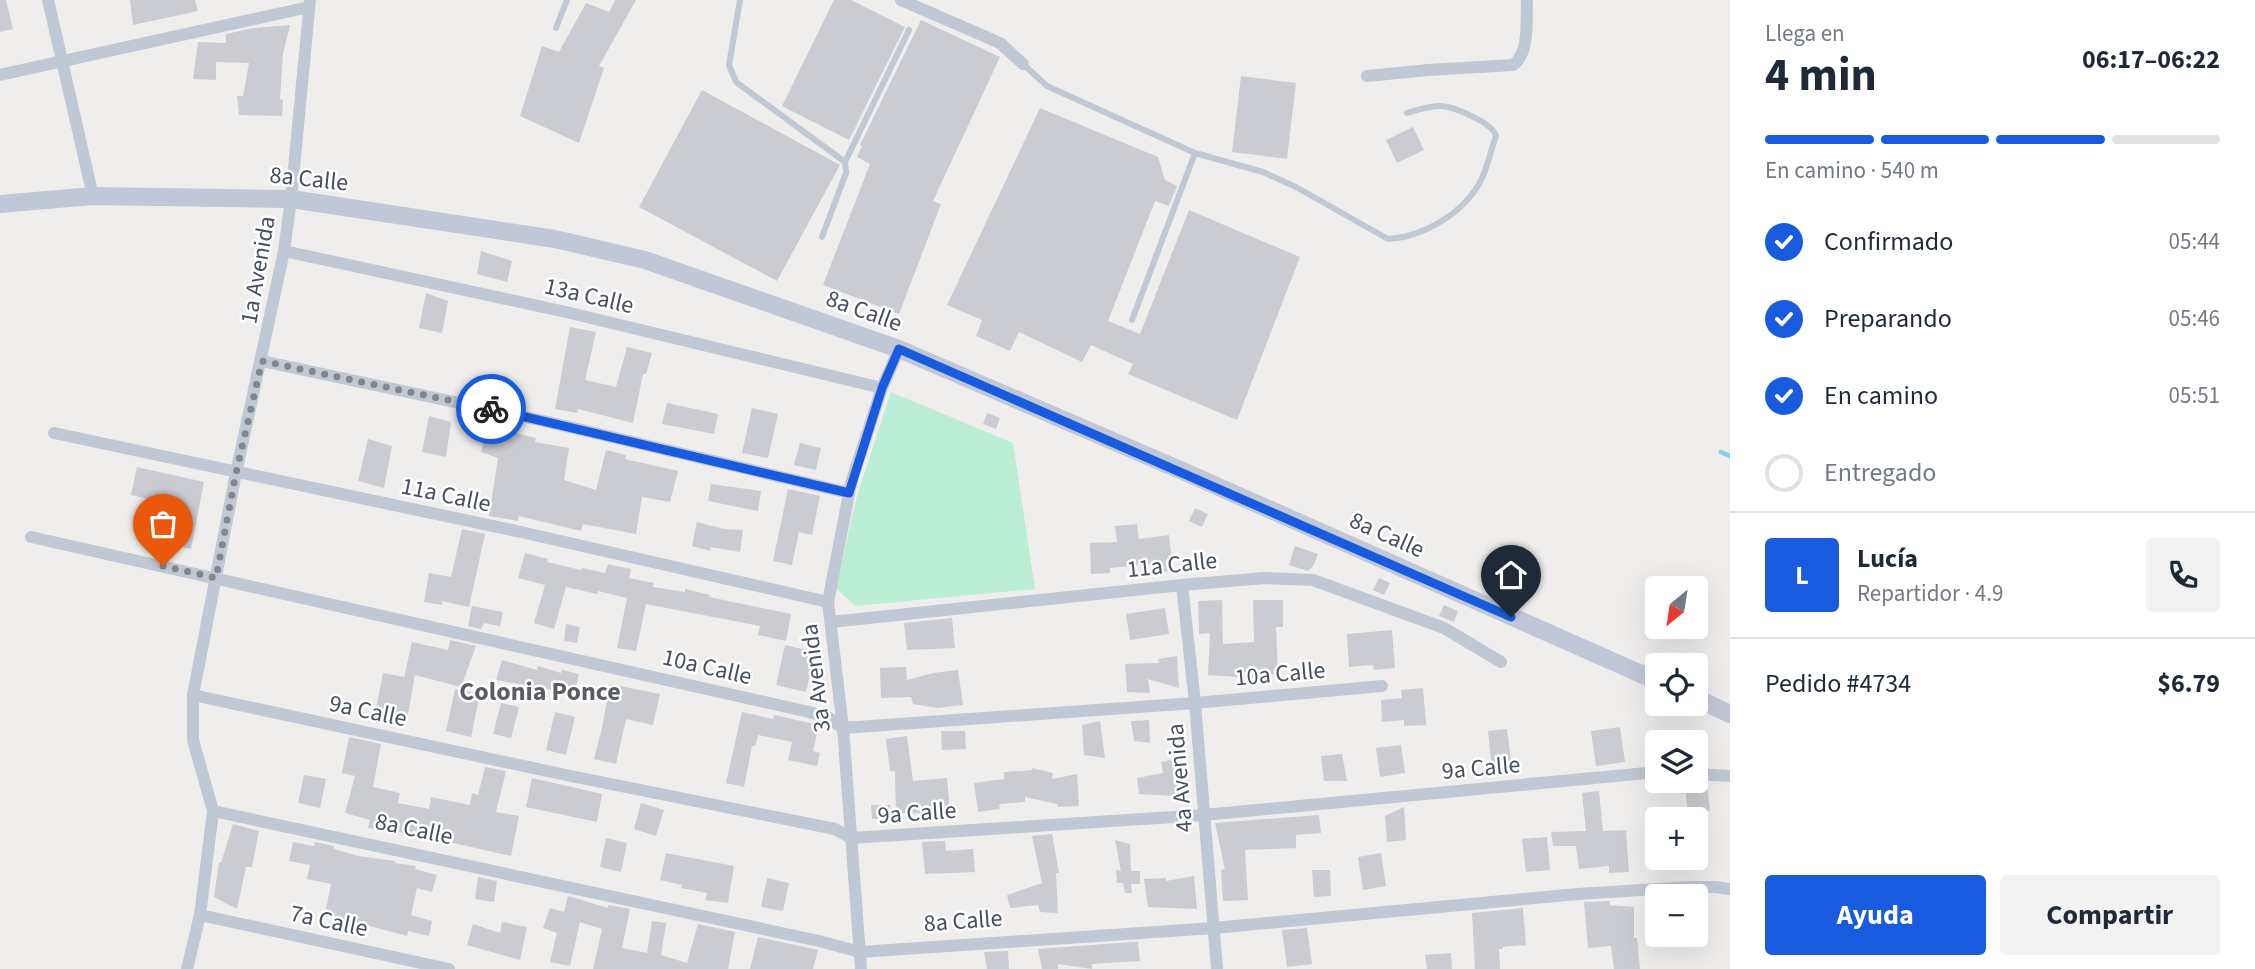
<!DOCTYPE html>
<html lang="es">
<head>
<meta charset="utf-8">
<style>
  body { margin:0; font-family:"Source Sans 3",sans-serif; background:#f2f2f3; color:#1f2937; height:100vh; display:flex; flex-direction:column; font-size:26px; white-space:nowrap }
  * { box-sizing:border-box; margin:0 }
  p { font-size:23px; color:#747a83 }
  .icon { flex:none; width:38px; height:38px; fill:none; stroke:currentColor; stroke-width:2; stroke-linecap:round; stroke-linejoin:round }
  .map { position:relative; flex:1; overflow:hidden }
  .side { display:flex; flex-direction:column; background:#fff; width:525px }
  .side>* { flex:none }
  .needle { width:46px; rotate:210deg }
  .controls { position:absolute; left:1645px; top:576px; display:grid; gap:14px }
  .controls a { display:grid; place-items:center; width:63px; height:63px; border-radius:7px; background:#fff; box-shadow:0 7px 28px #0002; font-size:35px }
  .pin { position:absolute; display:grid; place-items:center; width:60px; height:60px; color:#fff; margin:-72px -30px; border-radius:50% 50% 50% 0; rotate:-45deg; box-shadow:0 0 7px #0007 }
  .pin .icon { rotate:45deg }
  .courier { position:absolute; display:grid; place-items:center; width:70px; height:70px; margin:-35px; border:5px solid #185bdf; border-radius:50%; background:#fff; color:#222; box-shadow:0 2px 9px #0007 }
  .headline em { font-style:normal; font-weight:700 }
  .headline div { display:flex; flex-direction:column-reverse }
  .headline { display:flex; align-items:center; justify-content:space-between; height:119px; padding:0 35px }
  h1 { font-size:46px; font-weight:700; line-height:52px }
  .bar { display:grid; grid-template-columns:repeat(4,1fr); gap:10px 7px; align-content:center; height:84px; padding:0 35px }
  .bar i { height:9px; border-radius:5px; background:#e0e1e3 }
  .bar .active { background:#185bdf }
  .bar p { grid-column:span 4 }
  .line { display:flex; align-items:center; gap:18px; padding:0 35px; border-top:2px solid #e0e1e3 }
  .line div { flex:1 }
  .round { display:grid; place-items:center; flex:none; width:74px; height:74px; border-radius:7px; background:#f2f2f3 }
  ol { padding:0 35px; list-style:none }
  li { display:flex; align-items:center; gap:21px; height:77px }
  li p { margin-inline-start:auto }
  li .icon { padding:7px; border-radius:50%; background:#185bdf; color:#fff; stroke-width:4 }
  li:last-child { color:#747a83 }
  li i { width:38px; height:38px; border:4px solid #e0e1e3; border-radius:50% }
  .action { display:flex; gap:14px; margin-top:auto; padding:14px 35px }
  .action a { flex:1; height:80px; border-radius:7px; background:#185bdf; color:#fff; font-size:28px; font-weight:700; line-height:80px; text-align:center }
  .action a+a { background:#f2f2f3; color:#1f2937 }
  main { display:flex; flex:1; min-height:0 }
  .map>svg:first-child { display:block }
  .green { fill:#bbeed4 }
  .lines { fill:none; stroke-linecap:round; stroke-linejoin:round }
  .stream { stroke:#88cdec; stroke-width:4.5 }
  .building { fill:#caccd2 }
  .lane { stroke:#c0c8d3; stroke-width:6 }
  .street { stroke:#c0c8d3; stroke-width:12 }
  .secondary { stroke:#c0c8d7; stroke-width:18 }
  .done { stroke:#82868e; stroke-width:7; stroke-dasharray:0 12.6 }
  .route { stroke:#185bdf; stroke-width:9 }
  .labels { text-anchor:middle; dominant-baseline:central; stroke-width:5; stroke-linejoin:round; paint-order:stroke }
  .street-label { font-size:24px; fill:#464f5b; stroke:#fff }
  .neighbourhood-label { font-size:26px; font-weight:bold; fill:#5a5d62; stroke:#fff }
</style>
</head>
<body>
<main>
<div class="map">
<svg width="1730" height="969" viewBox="0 0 1730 969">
  <rect width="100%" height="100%" fill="#f0eded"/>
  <!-- green -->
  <path class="green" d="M891,392L1013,443L1035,589L855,606L836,588L857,496Z"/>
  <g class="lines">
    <!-- stream -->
    <path class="stream" d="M1721,452L1730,456"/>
  </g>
  <!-- building -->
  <path class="building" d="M0,0H6L13,29L0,32Z
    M130,0H195L198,11L133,25Z
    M615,0H636L599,66L604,68L579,143L520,116L542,46L559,52L586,3L609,12Z
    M834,0H851L905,27L849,140L782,106Z
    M921,20L1000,57L933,201L941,204L899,314L823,285L870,164L857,157L862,146L860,145Z
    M290,25L283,54L280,99L283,100L282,116L239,115L237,96H243L249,63L216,62V80L193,79L198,42L226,43V34L253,28Z
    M1241,76L1296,83L1287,159L1232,152Z
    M702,90L840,165L777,281L639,207Z
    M1040,108L1158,157L1165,180L1177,186L1169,206L1155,201L1108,321L1140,334L1189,210L1300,257L1237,420L1128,374L1133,364L1091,345L1082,362L1019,332L1010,351L976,336L982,320L947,305Z
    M1413,127L1424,150L1397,163L1386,140Z
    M481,251L512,261L507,282L477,274Z
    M426,293L448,301L442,333L419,328Z
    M570,327L596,332L585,380L616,387L627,347L652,353L646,374H643L633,423L578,409L577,413L555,409Z
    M667,403L718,414L714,434L662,424Z
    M752,408L778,414L768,458L742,453Z
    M987,413L1000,418L996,429L983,424Z
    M429,416L451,422L446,457L422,452Z
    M489,423L510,426L509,431L536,438L535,442L569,448L564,480L596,490L606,450L626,455L625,459L678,471L670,502L642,497L636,534L583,524L581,531L519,516L518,521L489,516L498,458L481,452Z
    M368,439L392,446L384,488L358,481Z
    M800,443L821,448L816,470L794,465Z
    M137,467L204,482L191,549L154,541L162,502L131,495Z
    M711,484L761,491L758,511L708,501Z
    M788,489L820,496L812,535L799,532L792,565L773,561Z
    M1195,508L1208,514L1202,527L1189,521Z
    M697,522L724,529L743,530L740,552L711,547L710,551L692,546Z
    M1137,524L1139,539L1169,535L1173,571L1152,573L1151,564L1110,568V573L1091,574L1090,543L1117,542L1115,526Z
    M462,529L485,534L469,607L442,601V605L424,602L429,573L451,577Z
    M1295,546L1318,554L1314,565L1308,571L1289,565Z
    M525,553L548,559L547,562L581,570L582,568L605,573L608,564L631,569L629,578L654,583L653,587L685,592V589L710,595L709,597L791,614L786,641L758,635L760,626L646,604L636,651L617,648L627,598L598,591L597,594L566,587L554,629L534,623L545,585L518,578Z
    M1379,578L1390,583L1384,595L1373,590Z
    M1222,600L1223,644L1254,642L1253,600H1283V627H1276L1278,674L1258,675V679L1238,680V677L1208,675L1210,633L1199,634L1198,601Z
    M1444,605L1458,611L1454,622L1439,616Z
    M472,606L503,612L500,626L484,623L481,629L468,626Z
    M1165,608L1169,634L1130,640L1126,614Z
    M952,618L955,648L907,650L904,623Z
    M566,624L580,627L577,643L564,641Z
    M1392,630L1395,668L1374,670L1373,665L1349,667L1347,634Z
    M450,640L476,646L461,687L415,675L408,714L376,709L383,673L404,677L412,642L448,650Z
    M785,645L815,652L806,692L776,685Z
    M1177,656L1179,688L1148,679L1150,693L1127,692L1125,664L1159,663L1158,659Z
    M502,660L537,670L538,666L561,673L562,670L579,674L575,694L496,680Z
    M906,667L907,680L933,673L958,670L963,705L937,708L913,704L911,697L881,698L880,668Z
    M610,684L660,694L653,725L626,719L616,764L594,759L602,728Z
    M1423,688L1426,725L1404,726V720L1382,722L1381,700L1402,698L1401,690Z
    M455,689L480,694L471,737L446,731Z
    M501,703L519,707L511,738L493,734Z
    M555,712L575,717L566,755L546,750Z
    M742,712L773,719L774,715L819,725L813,751L820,753L817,766L788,760L792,742L758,735L755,746H752L744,787L726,783Z
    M1149,720L1150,743L1134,741L1131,721Z
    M1100,721L1105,758L1084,755L1082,725Z
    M1620,727L1625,762L1596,766L1591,731Z
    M1507,729L1512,769L1492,771L1488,731Z
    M941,731H965L966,749L942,750Z
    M907,736L913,781L947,778L950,812L896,814L895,771H890L886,739Z
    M349,737L381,744L373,787L400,793L398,803L429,809L431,797L470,805L472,793L478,795L485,767L506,771L496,812L519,816L511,856L413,834L368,828L370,820L345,813L355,776L342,773Z
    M1401,745L1405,773L1380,777L1376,748Z
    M1342,754L1347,781H1324L1321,756Z
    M1182,757L1188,797L1139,794L1137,778L1163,773L1161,762Z
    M1032,768L1053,773L1052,779L1077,774L1079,806L1058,807L1057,804L1025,797V802L999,804L1000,809L978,812L974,783L1004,779V772L1032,770Z
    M304,775L326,779L320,808L298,803Z
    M532,778L602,794L597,822L526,807Z
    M1707,784L1710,811L1688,813L1685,786Z
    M1599,791L1603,831L1626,830L1629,872L1609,873V866L1579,869L1576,846H1553L1551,832L1586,831L1582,793Z
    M641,803L664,810L656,836L634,829Z
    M871,805H890L891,818L872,819Z
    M1404,807L1406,840L1387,842L1385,816Z
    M1319,815L1321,833L1296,835V848L1245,850L1248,900L1223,901L1221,870L1225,869L1215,823Z
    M233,824L259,831L252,867H246L237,909L214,897L219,862L221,863Z
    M1052,834L1059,873H1056L1058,913L1040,912L1038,905L1010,908L1007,895L1042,883L1032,836Z
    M1547,837L1550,870L1526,872L1522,839Z
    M606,838L627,843L621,872L600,867Z
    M1115,840L1130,844L1131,871H1140V884H1131L1132,893H1125L1123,883H1117L1116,870L1121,871Z
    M945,841L946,851L973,849L975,872L925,874L922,842Z
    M293,842L314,846L315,842L334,846V849L358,856L395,861V863L416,866L415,869L437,875L432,892L417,888L411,915L432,921L429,936L408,931L407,936L325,914L331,884L307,879L310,865L289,861Z
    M666,853L734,866L728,903L705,900L707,893L681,888L682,885L660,880Z
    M1381,853L1386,886L1363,890L1358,857Z
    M1312,870H1330L1331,896L1314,897Z
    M1194,876L1197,909L1148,907L1144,879L1166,878V881Z
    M478,877L497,881L494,902L475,899Z
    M767,878L789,883L783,911L761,907Z
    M568,896L608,908V905L630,909L622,948L647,953L652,921L666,923L661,955L687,963L698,924L735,932L728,969H593L602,929L580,922L570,966L550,962L557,933L543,928L550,908L564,912Z
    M1610,901V905L1634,907V938H1637L1640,969H1614L1611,946L1588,948L1584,902Z
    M1523,908L1526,945L1502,947L1503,949H1499L1500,969H1475L1472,913Z
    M502,922L527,927L520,960L467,945L473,924L500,933Z
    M1307,928L1312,964L1287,967L1282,930Z
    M758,937L818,950L813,969H750Z
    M1132,942H1138L1140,961L1092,964V969L1058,964V969H1042L1038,949Z
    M1008,951L1009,969H987L984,952Z
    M1451,953L1452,969H1427L1425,955Z"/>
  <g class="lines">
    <!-- lane -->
    <path class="lane" d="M740,0L729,65L736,82L845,162L846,173L822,237
      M556,28L567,0
      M1023,64L1047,86L1195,153L1263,172L1296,187L1388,239C1424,237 1466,212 1482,178C1488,165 1491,150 1496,136C1493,123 1453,106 1440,106C1429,106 1417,110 1407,113
      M845,162L909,30
      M1132,320L1195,153"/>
    <!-- street -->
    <path class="street" d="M48,0L93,196
      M901,0L1000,43L1023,64
      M0,75L309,7
      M1367,76L1428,70L1513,65C1530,53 1526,20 1527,0
      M284,251L566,312L882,388
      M262,361L544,421L849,493
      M54,433L521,532L828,602
      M31,537L809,712L829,718L843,728L1195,703L1382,686
      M1182,585L1195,703L1217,969
      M831,622L1182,585L1265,578L1313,580L1444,628L1501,662
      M193,695L561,774L835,829L851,838L1204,815L1657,772
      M1696,774L1730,776
      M213,811L819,941L860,952L1214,928L1578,894L1689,887H1715L1730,889
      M200,915L449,969
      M187,969L200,915L213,811L193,740V695L236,473L284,251L291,199L310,0
      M861,969L843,728L828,602L851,483L882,388L899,349"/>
    <!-- secondary -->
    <path class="secondary" d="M0,204L93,196L291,199L555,239L645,260L899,349L1194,476L1657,681
      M1696,698L1730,714"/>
  </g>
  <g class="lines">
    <!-- done -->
    <path class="done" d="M163,566L216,578L236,473L262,361L491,409"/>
    <!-- route -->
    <path class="route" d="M491,409L849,493L882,388L899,349L1511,617"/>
  </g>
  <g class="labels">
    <!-- street labels -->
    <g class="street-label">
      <text transform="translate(309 179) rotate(6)">8a Calle</text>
      <text transform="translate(258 270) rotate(-80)">1a Avenida</text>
      <text transform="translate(589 296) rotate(13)">13a Calle</text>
      <text transform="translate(864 311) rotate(20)">8a Calle</text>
      <text transform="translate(446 495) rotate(12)">11a Calle</text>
      <text transform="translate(1387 535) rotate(24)">8a Calle</text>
      <text transform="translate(1172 565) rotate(-6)">11a Calle</text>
      <text transform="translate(707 667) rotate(13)">10a Calle</text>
      <text transform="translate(1280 674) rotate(-5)">10a Calle</text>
      <text transform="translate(816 678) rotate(-97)">3a Avenida</text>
      <text transform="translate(368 711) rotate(12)">9a Calle</text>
      <text transform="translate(1481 768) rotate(-5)">9a Calle</text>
      <text transform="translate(1180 778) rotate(-95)">4a Avenida</text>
      <text transform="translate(917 813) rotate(-4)">9a Calle</text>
      <text transform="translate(414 829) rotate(12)">8a Calle</text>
      <text transform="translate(329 921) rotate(12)">7a Calle</text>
      <text transform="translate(963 921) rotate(-4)">8a Calle</text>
    </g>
    <!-- neighbourhood labels -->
    <g class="neighbourhood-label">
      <text x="540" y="691">Colonia Ponce</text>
    </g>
  </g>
</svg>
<div class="controls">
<a><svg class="needle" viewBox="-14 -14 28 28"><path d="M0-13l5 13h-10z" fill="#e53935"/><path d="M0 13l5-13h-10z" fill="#747a83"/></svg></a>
<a><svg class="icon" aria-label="locate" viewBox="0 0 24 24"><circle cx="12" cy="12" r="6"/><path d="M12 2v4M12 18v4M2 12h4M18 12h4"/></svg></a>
<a><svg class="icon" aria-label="layers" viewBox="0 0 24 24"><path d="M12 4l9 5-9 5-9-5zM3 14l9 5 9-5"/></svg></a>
<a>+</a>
<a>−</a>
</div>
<div class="pin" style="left:163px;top:566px;background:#ea580c"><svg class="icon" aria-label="bag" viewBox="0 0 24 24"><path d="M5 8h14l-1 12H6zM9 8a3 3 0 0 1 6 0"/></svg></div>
<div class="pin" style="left:1511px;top:617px;background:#1f2937"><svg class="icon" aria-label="home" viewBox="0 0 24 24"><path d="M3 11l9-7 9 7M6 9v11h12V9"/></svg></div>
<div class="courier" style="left:491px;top:409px"><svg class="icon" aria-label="bike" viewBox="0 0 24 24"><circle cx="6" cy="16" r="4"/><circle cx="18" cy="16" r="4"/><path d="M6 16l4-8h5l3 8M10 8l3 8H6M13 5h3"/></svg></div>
</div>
<section class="side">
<div class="headline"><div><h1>4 min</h1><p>Llega en</p></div><em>06:17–06:22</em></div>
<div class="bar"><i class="active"></i><i class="active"></i><i class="active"></i><i></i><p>En camino · 540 m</p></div>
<ol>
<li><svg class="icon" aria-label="check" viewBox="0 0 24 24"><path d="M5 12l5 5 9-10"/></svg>Confirmado<p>05:44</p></li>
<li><svg class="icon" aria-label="check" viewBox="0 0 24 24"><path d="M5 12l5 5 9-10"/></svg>Preparando<p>05:46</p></li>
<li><svg class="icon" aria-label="check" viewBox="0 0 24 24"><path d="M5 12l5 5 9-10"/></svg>En camino<p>05:51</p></li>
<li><i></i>Entregado</li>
</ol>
<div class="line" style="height:126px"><b class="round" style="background:#185bdf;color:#fff">L</b><div><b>Lucía</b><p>Repartidor · 4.9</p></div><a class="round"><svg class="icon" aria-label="phone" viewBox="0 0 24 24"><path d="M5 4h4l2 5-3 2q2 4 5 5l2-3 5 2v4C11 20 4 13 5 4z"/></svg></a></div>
<div class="line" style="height:91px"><div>Pedido #4734</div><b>$6.79</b></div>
<div class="action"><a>Ayuda</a><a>Compartir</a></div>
</section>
</main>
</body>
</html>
